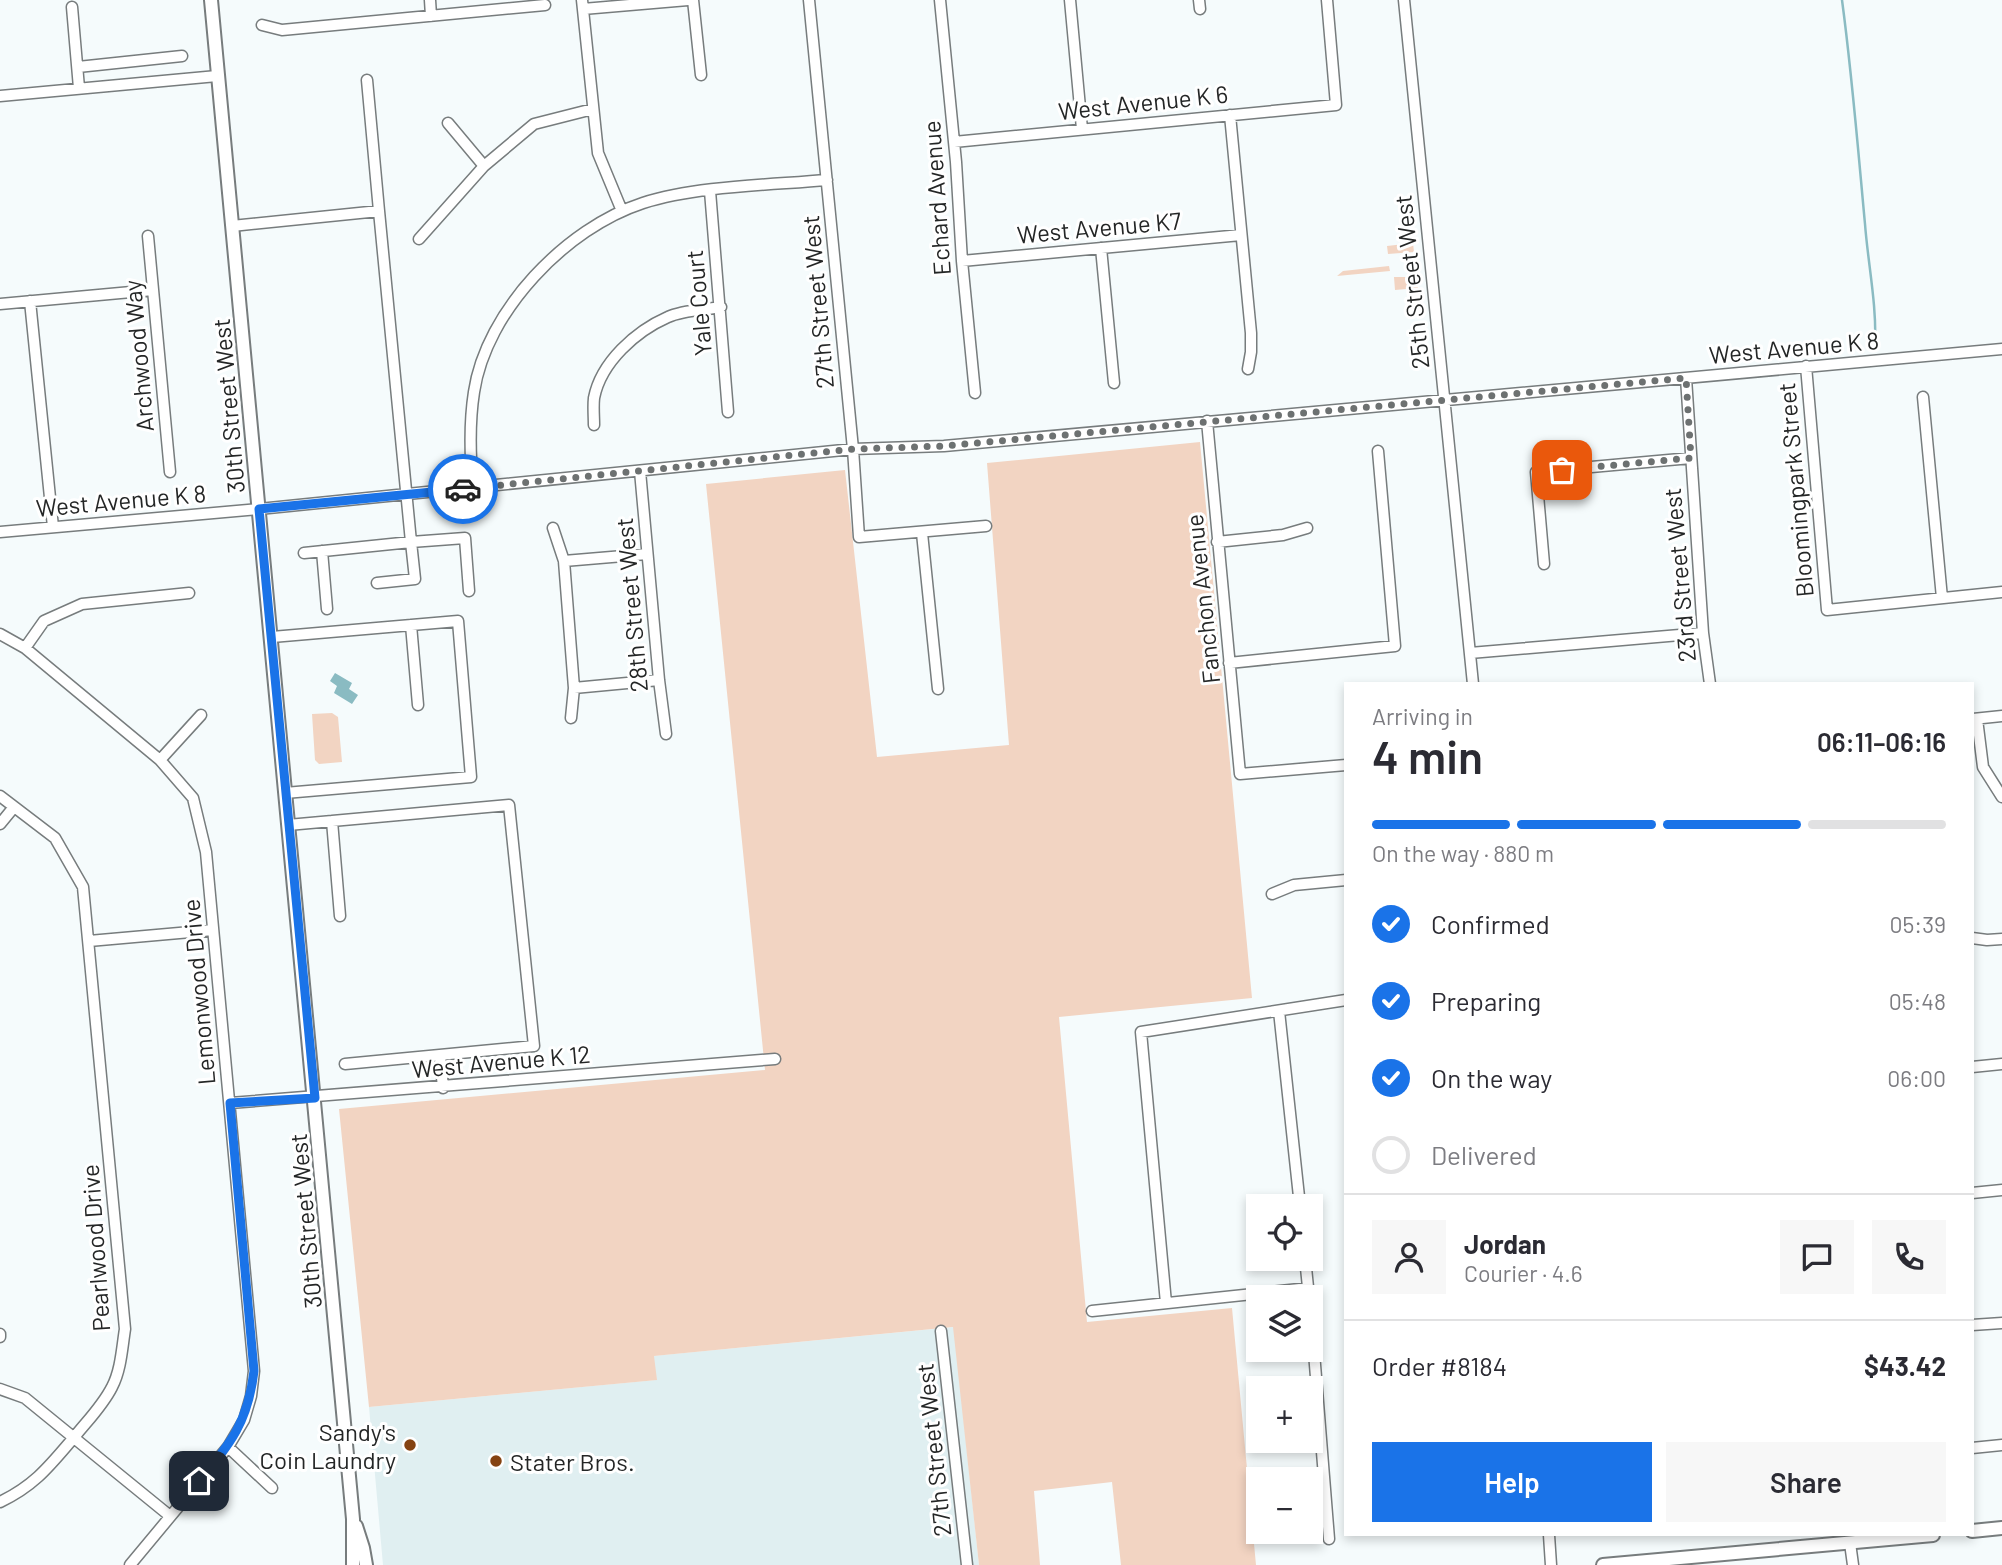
<!DOCTYPE html>
<html lang="en">
<head>
<meta charset="utf-8">
<style>
  body { margin:0; font-family:Barlow,sans-serif; background:#f7f7f7; color:#2b2b33; height:100vh; display:flex; flex-direction:column; font-size:26px; white-space:nowrap }
  * { box-sizing:border-box; margin:0 }
  p { font-size:23px; color:#7c7c81 }
  .icon { flex:none; width:38px; height:38px; fill:none; stroke:currentColor; stroke-width:2; stroke-linecap:round; stroke-linejoin:round }
  .map { position:relative; flex:1; overflow:hidden }
  .drawer { position:absolute; left:1344px; top:682px; width:630px; height:854px; display:flex; flex-direction:column; background:#fff; border-radius:0px; box-shadow:0 4px 10px #0003 }
  .drawer>* { flex:none }
  .fabs { position:absolute; left:1246px; top:1194px; display:grid; gap:14px }
  .fabs a { display:grid; place-items:center; width:77px; height:77px; border-radius:0px; background:#fff; box-shadow:0 4px 10px #0003; font-size:35px }
  .pin { position:absolute; display:grid; place-items:center; width:60px; height:60px; color:#fff; margin:-30px; border-radius:14px; box-shadow:0 4px 10px #0006 }
  .courier { position:absolute; display:grid; place-items:center; width:70px; height:70px; margin:-35px; border:5px solid #1a73e8; border-radius:50%; background:#fff; color:#222; box-shadow:0 2px 9px #0007 }
  .headline em { font-style:normal; font-weight:600 }
  .headline div { display:flex; flex-direction:column-reverse }
  .headline { display:flex; align-items:center; justify-content:space-between; height:119px; padding:0 28px }
  h1 { font-size:46px; font-weight:600; line-height:52px }
  .bar { display:grid; grid-template-columns:repeat(4,1fr); gap:10px 7px; align-content:center; height:84px; padding:0 28px }
  .bar i { height:9px; border-radius:5px; background:#e1e1e2 }
  .bar .on { background:#1a73e8 }
  .bar p { grid-column:span 4 }
  .line { display:flex; align-items:center; gap:18px; padding:0 28px; border-top:2px solid #e1e1e2 }
  .line div { flex:1 }
  .round { display:grid; place-items:center; flex:none; width:74px; height:74px; border-radius:0px; background:#f7f7f7 }
  ol { padding:0 28px; list-style:none }
  li { display:flex; align-items:center; gap:21px; height:77px }
  li p { margin-inline-start:auto }
  li .icon { padding:7px; border-radius:50%; background:#1a73e8; color:#fff; stroke-width:4 }
  li:last-child { color:#7c7c81 }
  li i { width:38px; height:38px; border:4px solid #e1e1e2; border-radius:50% }
  .primary-button { display:flex; gap:14px; margin-top:auto; padding:14px 28px }
  .primary-button a { flex:1; height:80px; border-radius:0px; background:#1a73e8; color:#fff; font-size:28px; font-weight:600; line-height:80px; text-align:center }
  .primary-button a+a { background:#f7f7f7; color:#2b2b33 }
  .map>svg:first-child { display:block }
  .built { fill:#e0eff1 }
  .green { fill:#f2d4c2 }
  .water { fill:#8abbc2 }
  .lines { fill:none; stroke-linecap:round; stroke-linejoin:round }
  .stream { stroke:#8abbc2; stroke-width:2.5 }
  .minor-casing { stroke:#777c7d; stroke-width:13 }
  .major-casing { stroke:#777c7d; stroke-width:16 }
  .minor { stroke:#fff; stroke-width:10 }
  .major { stroke:#fff; stroke-width:12 }
  .done { stroke:#6d7171; stroke-width:7; stroke-dasharray:0 12.6 }
  .route { stroke:#1a73e8; stroke-width:9 }
  .poi-dot { fill:#854312; stroke:#fff; stroke-width:2.5 }
  .labels { text-anchor:middle; dominant-baseline:central; stroke-width:6; stroke-linejoin:round; paint-order:stroke }
  .street-label { font-size:24px; fill:#242626; stroke:#fff }
  .poi-label { font-size:24px; fill:#242626; stroke:#fff; text-anchor:end }
</style>
</head>
<body>
<div class="map">
<svg width="2002" height="1565" viewBox="0 0 2002 1565">
  <rect width="100%" height="100%" fill="#f5fbfc"/>
  <!-- built -->
  <path class="built" d="M954,1327L979,1565H383L369,1407L656,1380L653,1356Z"/>
  <!-- green -->
  <path class="green" d="M1413,243L1414,252L1388,254L1387,246Z
    M1415,264L1418,288L1395,290L1394,277H1408L1407,265Z
    M1389,266L1390,271L1337,276L1343,271Z
    M1200,442L1252,998L1059,1017L1087,1322L1232,1308L1256,1565H1121L1112,1482L1034,1491L1040,1565H979L953,1327L654,1356L657,1380L369,1407L339,1109L765,1070L706,484L845,470L877,757L1009,745L987,463Z
    M332,713L338,717L342,762L319,764L315,760L312,714Z"/>
  <!-- water -->
  <path class="water" d="M335,673L352,683L349,689L358,695L352,704L334,693L337,686L330,681Z"/>
  <g class="lines">
    <!-- stream -->
    <path class="stream" d="M1842,0C1852,74 1858,149 1865,224C1868,264 1877,305 1875,346"/>
    <defs>
      <path id="minor" d="M430,0L431,16
        M582,0L598,153L622,211
        M693,0L701,75
        M809,0L853,449L859,537L986,526
        M940,0L956,162L962,261L975,393
        M1070,0L1082,129
        M1199,0L1200,9
        M1404,0L1473,684
        M72,7L79,88
        M583,9L688,0
        M262,25L282,30L545,5
        M78,67L182,56
        M367,80L379,211
        M0,96L217,76
        M1230,115L1251,333V352L1248,369
        M448,123L484,166
        M954,142L1336,105L1327,0
        M710,191L728,412
        M232,226L379,211L411,542L465,538L469,591
        M148,236L170,472
        M419,239L484,166L534,124L593,109
        M1101,248L1114,383
        M962,261L1241,235
        M30,301L53,527
        M0,304L153,290
        M1806,366L1827,610L2002,592
        M1686,378L1703,633L1710,684
        M1923,397L1942,598
        M1207,421L1240,774L1346,765
        M594,425C594,417 593,407 594,398C601,362 636,331 668,317C683,310 704,310 721,307
        M640,471L659,680L666,734
        M473,488C470,456 469,424 474,392C486,311 566,228 643,203C696,186 770,185 827,180
        M553,528L564,561L574,688L571,718
        M0,532L259,509L853,449L944,446L2002,349
        M922,533L938,689
        M1217,542L1283,535L1307,528
        M322,551L327,609
        M304,553L411,542L415,579L377,583
        M564,561L647,554
        M1544,564L1536,472L1691,458
        M411,625L418,705
        M0,634L25,648L160,760L193,798L206,852L254,1371L251,1396L244,1420L228,1447L130,1565
        M272,637L458,621L471,777L285,793
        M25,648L44,621L82,604L189,593
        M1470,653L1703,633
        M1229,663L1395,646L1378,451
        M574,688L659,680
        M1973,719L2002,716
        M1977,719L1983,767L2002,797
        M160,760L201,715
        M0,796L55,838L83,887L125,1329C122,1348 121,1370 112,1387C103,1405 89,1419 76,1435C51,1464 36,1485 0,1502
        M332,821L340,916
        M0,824L14,807
        M288,825L509,805L534,1046L345,1064
        M1272,894L1294,885L1346,880
        M1972,938L1987,940L2002,939
        M89,941L213,930
        M1279,1011L1300,1206
        M440,1055L443,1088
        M1972,1067L2002,1064
        M230,1103L775,1059
        M1972,1193L2002,1190
        M1305,1258L1309,1297
        M1166,1303L1141,1032L1346,1000
        M1092,1311L1309,1288
        M1311,1315L1329,1539
        M1972,1325L2002,1323
        M941,1331L967,1565
        M0,1334V1337
        M0,1389L25,1398L170,1516
        M228,1447L272,1488
        M1972,1448L2002,1445
        M1549,1535L1551,1565
        M1850,1543L1853,1565"/>
      <path id="major" d="M211,0L353,1519V1565
        M356,1526L363,1548L366,1565
        M1972,1531L2002,1528
        M1603,1565L1933,1535"/>
    </defs>
    <!-- minor casing -->
    <use href="#minor" class="minor-casing"/>
    <!-- major casing -->
    <use href="#major" class="major-casing"/>
    <!-- minor -->
    <use href="#minor" class="minor"/>
    <!-- major -->
    <use href="#major" class="major"/>
  </g>
  <g class="lines">
    <!-- done -->
    <path class="done" d="M463,489L853,449L944,446L1686,378L1691,458L1562,470"/>
    <!-- route -->
    <path class="route" d="M199,1481C231,1443 248,1422 254,1371L230,1103L315,1098L259,509L463,489"/>
  </g>
  <!-- markers -->
  <g class="poi-dot">
    <circle cx="410" cy="1445" r="7"/>
    <circle cx="496" cy="1461" r="7"/>
  </g>
  <g class="labels">
    <!-- street labels -->
    <g class="street-label">
      <text transform="translate(1143 102) rotate(-6)">West Avenue K 6</text>
      <text transform="translate(936 198) rotate(-94)">Echard Avenue</text>
      <text transform="translate(1099 227) rotate(-5)">West Avenue K7</text>
      <text transform="translate(1411 282) rotate(-96)">25th Street West</text>
      <text transform="translate(817 302) rotate(-95)">27th Street West</text>
      <text transform="translate(698 303) rotate(-95)">Yale Court</text>
      <text transform="translate(1794 347) rotate(-5)">West Avenue K 8</text>
      <text transform="translate(138 356) rotate(-95)">Archwood Way</text>
      <text transform="translate(228 406) rotate(-95)">30th Street West</text>
      <text transform="translate(1795 490) rotate(-95)">Bloomingpark Street</text>
      <text transform="translate(121 500) rotate(-5)">West Avenue K 8</text>
      <text transform="translate(1679 575) rotate(-95)">23rd Street West</text>
      <text transform="translate(1202 599) rotate(-96)">Fanchon Avenue</text>
      <text transform="translate(631 605) rotate(-95)">28th Street West</text>
      <text transform="translate(198 992) rotate(-95)">Lemonwood Drive</text>
      <text transform="translate(501 1061) rotate(-5)">West Avenue K 12</text>
      <text transform="translate(305 1221) rotate(-95)">30th Street West</text>
      <text transform="translate(95 1248) rotate(-94)">Pearlwood Drive</text>
      <text transform="translate(933 1450) rotate(-96)">27th Street West</text>
    </g>
    <!-- poi labels -->
    <g class="poi-label">
      <text x="396" y="1431">Sandy's<tspan x="396" dy="28">Coin Laundry</tspan></text>
      <text x="510" y="1461" text-anchor="start">Stater Bros.</text>
    </g>
  </g>
</svg>
<div class="fabs">
<a><svg class="icon" aria-label="locate" viewBox="0 0 24 24"><circle cx="12" cy="12" r="6"/><path d="M12 2v4M12 18v4M2 12h4M18 12h4"/></svg></a>
<a><svg class="icon" aria-label="layers" viewBox="0 0 24 24"><path d="M12 4l9 5-9 5-9-5zM3 14l9 5 9-5"/></svg></a>
<a>+</a>
<a>−</a>
</div>
<div class="pin" style="left:1562px;top:470px;background:#ea580c"><svg class="icon" aria-label="bag" viewBox="0 0 24 24"><path d="M5 8h14l-1 12H6zM9 8a3 3 0 0 1 6 0"/></svg></div>
<div class="pin" style="left:199px;top:1481px;background:#1f2937"><svg class="icon" aria-label="home" viewBox="0 0 24 24"><path d="M3 11l9-7 9 7M6 9v11h12V9"/></svg></div>
<div class="courier" style="left:463px;top:489px"><svg class="icon" aria-label="car" viewBox="0 0 24 24"><path d="M5 17H2v-5l4-1 3-4h7l3 4 3 1v5h-3M9 17h6M6 11h13"/><circle cx="7" cy="17" r="2"/><circle cx="17" cy="17" r="2"/></svg></div>
<section class="drawer">
<div class="headline"><div><h1>4 min</h1><p>Arriving in</p></div><em>06:11–06:16</em></div>
<div class="bar"><i class="on"></i><i class="on"></i><i class="on"></i><i></i><p>On the way · 880 m</p></div>
<ol>
<li><svg class="icon" aria-label="check" viewBox="0 0 24 24"><path d="M5 12l5 5 9-10"/></svg>Confirmed<p>05:39</p></li>
<li><svg class="icon" aria-label="check" viewBox="0 0 24 24"><path d="M5 12l5 5 9-10"/></svg>Preparing<p>05:48</p></li>
<li><svg class="icon" aria-label="check" viewBox="0 0 24 24"><path d="M5 12l5 5 9-10"/></svg>On the way<p>06:00</p></li>
<li><i></i>Delivered</li>
</ol>
<div class="line" style="height:126px"><a class="round"><svg class="icon" aria-label="person" viewBox="0 0 24 24"><circle cx="12" cy="8" r="4"/><path d="M4 21q1-7 8-7t8 7"/></svg></a><div><b>Jordan</b><p>Courier · 4.6</p></div><a class="round"><svg class="icon" aria-label="chat" viewBox="0 0 24 24"><path d="M4 5h16v11H9l-5 4z"/></svg></a><a class="round"><svg class="icon" aria-label="phone" viewBox="0 0 24 24"><path d="M5 4h4l2 5-3 2q2 4 5 5l2-3 5 2v4C11 20 4 13 5 4z"/></svg></a></div>
<div class="line" style="height:91px"><div>Order #8184</div><b>$43.42</b></div>
<div class="primary-button"><a>Help</a><a>Share</a></div>
</section>
</div>
</body>
</html>
